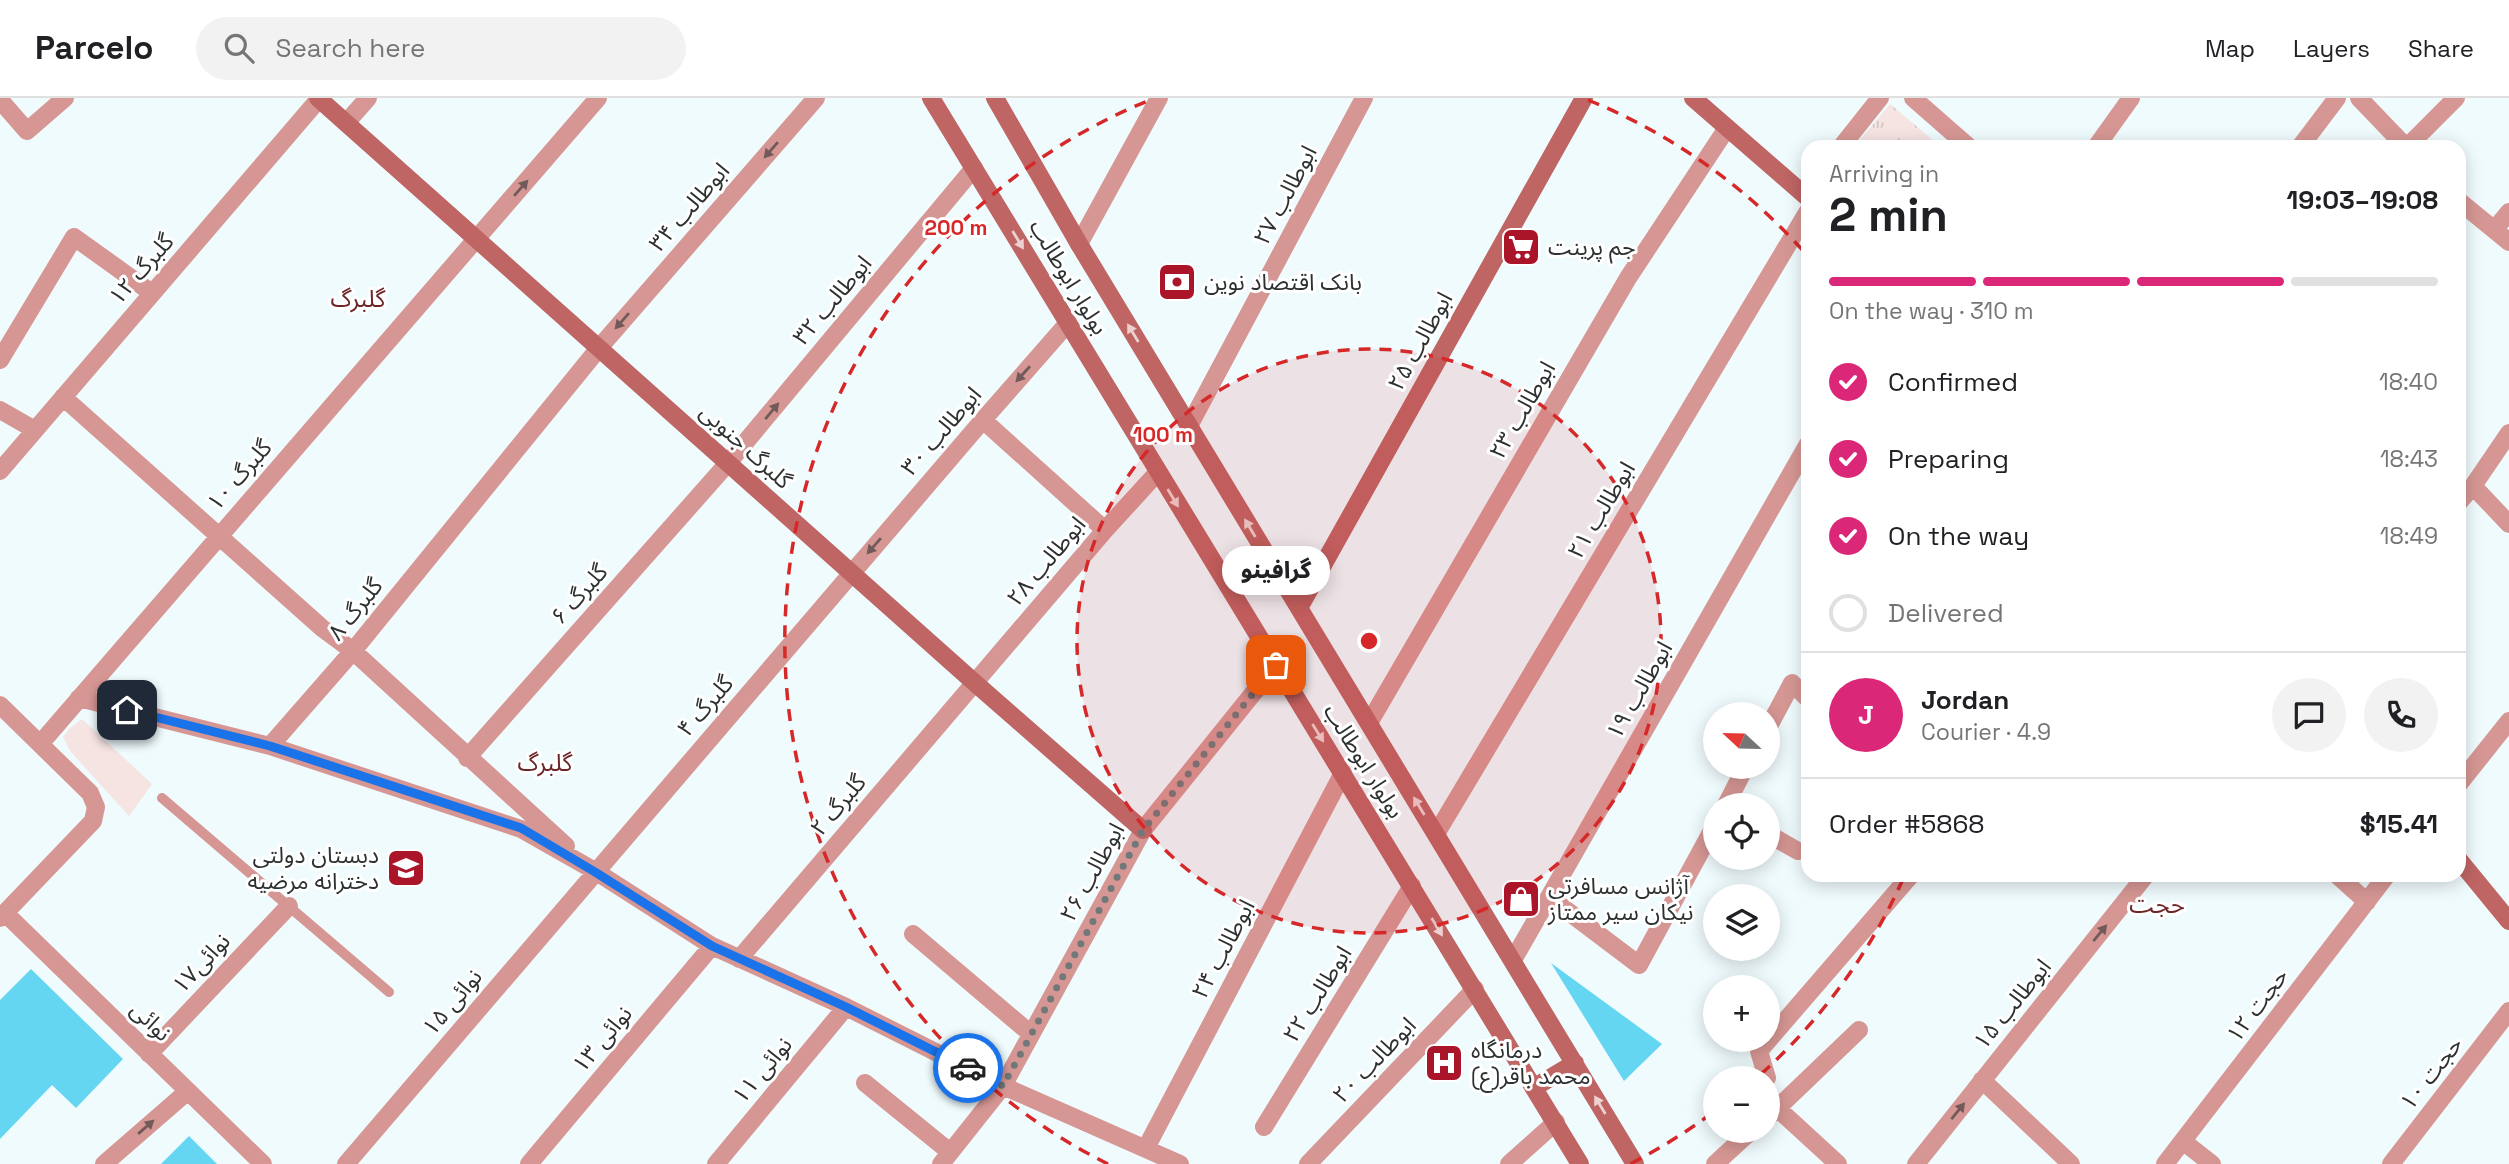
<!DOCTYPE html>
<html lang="en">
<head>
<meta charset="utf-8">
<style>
  body { margin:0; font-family:"Space Grotesk","Noto Sans Arabic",sans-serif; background:#f2f2f2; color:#202124; height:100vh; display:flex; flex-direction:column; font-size:26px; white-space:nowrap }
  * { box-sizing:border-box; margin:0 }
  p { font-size:23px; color:#757577 }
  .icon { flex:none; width:38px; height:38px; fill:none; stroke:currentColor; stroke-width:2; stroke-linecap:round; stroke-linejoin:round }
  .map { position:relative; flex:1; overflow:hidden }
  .panel { position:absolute; left:1801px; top:42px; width:665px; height:742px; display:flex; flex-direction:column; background:#fff; border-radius:21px; box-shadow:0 4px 18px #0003 }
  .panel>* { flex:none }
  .needle { width:46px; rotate:292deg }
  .buttons { position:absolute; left:1703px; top:604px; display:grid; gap:14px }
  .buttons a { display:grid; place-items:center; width:77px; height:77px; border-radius:50%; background:#fff; box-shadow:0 4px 18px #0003; font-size:35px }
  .pin { position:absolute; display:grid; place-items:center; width:60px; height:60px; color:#fff; margin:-30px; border-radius:14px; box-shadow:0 4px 10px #0006 }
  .courier { position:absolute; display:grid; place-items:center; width:70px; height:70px; margin:-35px; border:5px solid #1a73e8; border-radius:50%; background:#fff; color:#222; box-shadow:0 2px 9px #0007 }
  .bubble { position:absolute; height:49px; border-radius:24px; background:#fff; box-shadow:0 4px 18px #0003; font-size:23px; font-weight:800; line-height:49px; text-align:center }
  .summary em { font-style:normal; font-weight:800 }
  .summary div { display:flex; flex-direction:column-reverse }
  .summary { display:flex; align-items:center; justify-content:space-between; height:119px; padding:0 28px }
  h1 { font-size:46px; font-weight:800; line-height:52px }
  .bar { display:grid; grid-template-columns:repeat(4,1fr); gap:10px 7px; align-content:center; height:84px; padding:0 28px }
  .bar i { height:9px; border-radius:5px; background:#e0e0e0 }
  .bar .selected { background:#db2777 }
  .bar p { grid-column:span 4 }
  .line { display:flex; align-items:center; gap:18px; padding:0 28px; border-top:2px solid #e0e0e0 }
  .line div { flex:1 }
  .round { display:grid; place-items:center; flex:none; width:74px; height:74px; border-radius:37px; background:#f2f2f2 }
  ol { padding:0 28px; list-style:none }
  li { display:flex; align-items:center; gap:21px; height:77px }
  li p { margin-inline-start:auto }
  li .icon { padding:7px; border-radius:50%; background:#db2777; color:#fff; stroke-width:4 }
  li:last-child { color:#757577 }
  li i { width:38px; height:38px; border:4px solid #e0e0e0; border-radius:50% }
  header { display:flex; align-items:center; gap:42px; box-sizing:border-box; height:98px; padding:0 35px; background:#fff; border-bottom:2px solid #e0e0e0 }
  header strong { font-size:33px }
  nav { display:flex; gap:38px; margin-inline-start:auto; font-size:24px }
  .search { width:490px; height:63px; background:#f2f2f2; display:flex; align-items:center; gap:18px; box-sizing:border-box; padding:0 24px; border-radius:38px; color:#757577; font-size:26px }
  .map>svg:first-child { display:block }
  .grass { fill:#f6e4e3 }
  .park { fill:url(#park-tufts) }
  .building { fill:#65d6f2 }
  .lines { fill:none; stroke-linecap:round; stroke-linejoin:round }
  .lane { stroke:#d69794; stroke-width:10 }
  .street { stroke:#d69794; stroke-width:18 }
  .secondary { stroke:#bf6564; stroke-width:18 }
  .oneway { fill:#715a59 }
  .oneway2 { fill:#ecd1d0 }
  .done { stroke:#717879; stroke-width:7; stroke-dasharray:0 12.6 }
  .route { stroke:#1a73e8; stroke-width:9 }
  .ring { fill:none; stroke:#d62828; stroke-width:3.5; stroke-dasharray:12 9 }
  .labels { text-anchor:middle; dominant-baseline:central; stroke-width:6; stroke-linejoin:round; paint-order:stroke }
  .street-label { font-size:23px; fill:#2d3132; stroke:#fff }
  .poi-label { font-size:23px; fill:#2d3132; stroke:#fff; text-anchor:start }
  .neighbourhood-label { font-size:24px; fill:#6c2628; stroke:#fff }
  .centre { fill:#d62828; stroke:#fff; stroke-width:3.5 }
  .ring-label { font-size:21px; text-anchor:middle; font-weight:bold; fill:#d62828; stroke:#fff; stroke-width:6; stroke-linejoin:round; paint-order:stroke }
</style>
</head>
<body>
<header>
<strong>Parcelo</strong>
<div class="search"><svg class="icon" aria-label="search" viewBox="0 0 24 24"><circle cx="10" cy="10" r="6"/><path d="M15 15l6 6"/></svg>Search here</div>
<nav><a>Map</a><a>Layers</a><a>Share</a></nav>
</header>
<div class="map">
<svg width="2509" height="1066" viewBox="0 0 2509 1066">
  <defs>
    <pattern id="park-tufts" width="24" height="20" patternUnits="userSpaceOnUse" patternTransform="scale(1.75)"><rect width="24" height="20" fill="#f6e4e3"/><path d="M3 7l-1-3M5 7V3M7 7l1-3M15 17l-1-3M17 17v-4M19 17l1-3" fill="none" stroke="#d3c4c3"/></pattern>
  </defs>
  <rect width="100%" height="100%" fill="#f0fbfe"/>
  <!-- grass -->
  <path class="grass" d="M82,621L152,686L129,718L70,653L63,639L71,629Z"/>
  <!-- park -->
  <path class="park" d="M1890,6L1941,49H1854Z"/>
  <!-- building -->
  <path class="building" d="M1551,865L1662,946L1624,983Z
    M31,871L123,961L76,1010L52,987L0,1041V902Z
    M189,1038L217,1066H161Z"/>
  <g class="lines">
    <!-- lane -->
    <path class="lane" d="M162,700L389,894"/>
    <!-- street -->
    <path class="street" d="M1913,0L1969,49
      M2359,0L2406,49
      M0,2L27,33L65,0
      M346,25L368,0
      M1841,49L1880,0
      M2096,49L2131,0
      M2300,49L2337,0
      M2407,49L2456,0
      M2459,103L2509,144
      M2495,131L2509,114
      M1079,146L1159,0
      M0,262L74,139L152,195
      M63,299L322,530L353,553L566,748
      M0,312L35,332
      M983,322L1105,432
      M1189,328L1364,0
      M0,373L319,1
      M2473,388L2509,426
      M2459,404L2473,388L2509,335
      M79,600L270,648L353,553L599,250L816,0
      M0,607L90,695L96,709L93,723L0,820
      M1369,625L1628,180L1727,30
      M1768,630L1792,585L1808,601
      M40,646L598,0
      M270,648L521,731L595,773L712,848L846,909L1003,988L1180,1066
      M467,660L728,365L974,70
      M2459,686L2509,623
      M1726,707L1746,668
      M1436,736L1808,113
      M1768,736L1798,753
      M2337,777L2367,804
      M1549,799L1639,867L1715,727
      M5,815L263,1066
      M913,836L1031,936
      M739,861L1105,432L1158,374
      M1513,862L1808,346
      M149,956L289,808
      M1767,980L1759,953L1911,777
      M1982,982L2071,1066
      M865,985L950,1054
      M1777,1010L1838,1066
      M1768,1019L1859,932
      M1264,1029L1412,788
      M2184,1044L2212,1066
      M1146,1050L1343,675
      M104,1066L188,993
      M346,1066L983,322L1068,225
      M529,1066L712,848
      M716,1066L846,909
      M941,1066L1003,988L1143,732L1276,567
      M1308,1066L1475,891
      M1509,1066L1556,1024
      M1715,1066L1752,1032
      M1916,1066L2146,777
      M2165,1066L2387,777
      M2391,1066L2509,913"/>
    <!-- secondary -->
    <path class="secondary" d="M318,0L975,585L1143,732
      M931,0L1580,1066
      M995,0L1079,146L1635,1066
      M1693,0L1808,100
      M1299,510L1584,0
      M2459,762L2509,823
      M1535,989L1575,965"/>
  </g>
  <!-- one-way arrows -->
  <defs><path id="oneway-solid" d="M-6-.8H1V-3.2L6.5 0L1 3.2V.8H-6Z" transform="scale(1.75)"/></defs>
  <g class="oneway">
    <use href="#oneway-solid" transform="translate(771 52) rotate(131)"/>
    <use href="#oneway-solid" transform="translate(521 90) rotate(-49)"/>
    <use href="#oneway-solid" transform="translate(622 223) rotate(131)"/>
    <use href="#oneway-solid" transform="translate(1023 276) rotate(132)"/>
    <use href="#oneway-solid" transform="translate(772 313) rotate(-50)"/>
    <use href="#oneway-solid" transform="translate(874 448) rotate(131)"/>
    <use href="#oneway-solid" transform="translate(2100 835) rotate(-51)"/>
    <use href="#oneway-solid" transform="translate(1958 1013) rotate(-51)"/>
    <use href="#oneway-solid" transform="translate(146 1029) rotate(-41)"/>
  </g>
  <g class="oneway2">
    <use href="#oneway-solid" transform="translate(1018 142) rotate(59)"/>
    <use href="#oneway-solid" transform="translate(1133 235) rotate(-121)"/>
    <use href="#oneway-solid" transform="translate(1173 400) rotate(59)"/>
    <use href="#oneway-solid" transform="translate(1250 430) rotate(-121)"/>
    <use href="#oneway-solid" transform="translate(1318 635) rotate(58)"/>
    <use href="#oneway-solid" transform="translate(1419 708) rotate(-121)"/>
    <use href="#oneway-solid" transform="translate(1437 829) rotate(59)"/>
    <use href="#oneway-solid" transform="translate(1600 1007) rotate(-121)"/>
  </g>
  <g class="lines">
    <!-- done -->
    <path class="done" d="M968,970L1003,988L1143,732L1276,567"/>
    <!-- route -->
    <path class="route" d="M127,612L270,648L521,730L595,774L712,848L846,909L968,970"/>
  </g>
  <!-- distance rings -->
  <circle cx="1369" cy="543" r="292" fill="#d62828" fill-opacity=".12"/>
  <g class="ring">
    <circle cx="1369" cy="543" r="292"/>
    <path d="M1903 781A584 584 0 0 1 1760 977M1712 1015A584 584 0 0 1 1630 1066M1108 1066A584 584 0 0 1 1150 2M1588 2A584 584 0 0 1 1806 156"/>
  </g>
  <!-- icons -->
  <defs>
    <symbol id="supermarket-square" viewBox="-11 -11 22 22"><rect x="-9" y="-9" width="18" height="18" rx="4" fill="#ab152a" stroke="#fff"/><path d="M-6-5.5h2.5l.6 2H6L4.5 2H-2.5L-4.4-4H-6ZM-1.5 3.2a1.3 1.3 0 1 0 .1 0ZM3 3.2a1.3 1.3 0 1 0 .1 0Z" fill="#fff"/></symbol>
    <symbol id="bank-square" viewBox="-11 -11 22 22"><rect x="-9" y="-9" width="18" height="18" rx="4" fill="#ab152a" stroke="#fff"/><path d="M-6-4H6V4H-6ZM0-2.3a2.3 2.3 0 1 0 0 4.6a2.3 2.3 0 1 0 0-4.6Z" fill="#fff"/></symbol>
    <symbol id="school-square" viewBox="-11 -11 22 22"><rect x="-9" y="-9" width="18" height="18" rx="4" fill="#ab152a" stroke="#fff"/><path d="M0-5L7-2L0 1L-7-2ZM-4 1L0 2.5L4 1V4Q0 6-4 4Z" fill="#fff"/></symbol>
    <symbol id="shop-square" viewBox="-11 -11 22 22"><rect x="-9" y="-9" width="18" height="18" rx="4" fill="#ab152a" stroke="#fff"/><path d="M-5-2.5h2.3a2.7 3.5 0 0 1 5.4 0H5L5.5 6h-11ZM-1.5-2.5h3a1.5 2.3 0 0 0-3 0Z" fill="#fff"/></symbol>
    <symbol id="hospital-square" viewBox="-11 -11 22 22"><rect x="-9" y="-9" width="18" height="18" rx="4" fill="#ab152a" stroke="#fff"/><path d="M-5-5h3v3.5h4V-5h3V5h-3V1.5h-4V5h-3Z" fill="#fff"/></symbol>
  </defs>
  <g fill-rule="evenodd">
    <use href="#supermarket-square" x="1499" y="127" width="44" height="44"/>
    <use href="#bank-square" x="1155" y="162" width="44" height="44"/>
    <use href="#school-square" x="384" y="748" width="44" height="44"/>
    <use href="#shop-square" x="1499" y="779" width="44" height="44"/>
    <use href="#hospital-square" x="1422" y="943" width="44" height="44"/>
  </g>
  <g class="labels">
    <!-- street labels -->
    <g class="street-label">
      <text transform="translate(1285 97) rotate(-62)">ابوطالب ۲۷</text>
      <text transform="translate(689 109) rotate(-49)">ابوطالب ۳۴</text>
      <text transform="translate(141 171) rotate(-49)">گلبرگ ۱۲</text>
      <text transform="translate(1069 179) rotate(59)">بولوار ابوطالب</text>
      <text transform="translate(832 202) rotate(-50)">ابوطالب ۳۲</text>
      <text transform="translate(1420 243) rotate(-61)">ابوطالب ۲۵</text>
      <text transform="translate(1522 312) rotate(-60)">ابوطالب ۲۳</text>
      <text transform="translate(941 333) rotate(-49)">ابوطالب ۳۰</text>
      <text transform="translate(746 348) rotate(42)">گلبرگ جنوبی</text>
      <text transform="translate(239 377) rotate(-49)">گلبرگ ۱۰</text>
      <text transform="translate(1601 412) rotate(-59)">ابوطالب ۲۱</text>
      <text transform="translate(1046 463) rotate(-50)">ابوطالب ۲۸</text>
      <text transform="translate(579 496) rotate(-48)">گلبرگ ۶</text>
      <text transform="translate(355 511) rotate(-51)">گلبرگ ۸</text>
      <text transform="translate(1639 592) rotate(-60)">ابوطالب ۱۹</text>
      <text transform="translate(705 608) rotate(-49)">گلبرگ ۴</text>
      <text transform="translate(1364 663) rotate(58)">بولوار ابوطالب</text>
      <text transform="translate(838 707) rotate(-50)">گلبرگ ۲</text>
      <text transform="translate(1092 774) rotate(-61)">ابوطالب ۲۶</text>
      <text transform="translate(1223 851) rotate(-62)">ابوطالب ۲۴</text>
      <text transform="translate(201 865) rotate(-47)">نوائی۱۷</text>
      <text transform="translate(1317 896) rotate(-58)">ابوطالب ۲۲</text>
      <text transform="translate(452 904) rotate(-50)">نوائی ۱۵</text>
      <text transform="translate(2012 906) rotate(-51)">ابوطالب ۱۵</text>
      <text transform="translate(2257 907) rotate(-53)">حجت ۱۲</text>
      <text transform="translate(151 923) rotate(44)">نوائی</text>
      <text transform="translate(602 941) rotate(-50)">نوائی ۱۳</text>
      <text transform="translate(1374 962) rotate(-46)">ابوطالب ۲۰</text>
      <text transform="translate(762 972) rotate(-50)">نوائی ۱۱</text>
      <text transform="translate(2431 975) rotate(-52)">حجت ۱۰</text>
    </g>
    <!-- poi labels -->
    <g class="poi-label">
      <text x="1548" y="149">جم پرینت</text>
      <text x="1204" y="184">بانک اقتصاد نوین</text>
      <text x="379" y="757" text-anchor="end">دبستان دولتی<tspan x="379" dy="26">دخترانه مرضیه</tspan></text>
      <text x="1548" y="788">آژانس مسافرتی<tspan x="1548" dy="26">نیکان سیر ممتاز</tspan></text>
      <text x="1471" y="952">درمانگاه<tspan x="1471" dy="26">محمد باقر(ع)</tspan></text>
    </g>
    <!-- neighbourhood labels -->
    <g class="neighbourhood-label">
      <text x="358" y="200">گلبرگ</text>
      <text x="545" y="664">گلبرگ</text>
      <text x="2157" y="806">حجت</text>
    </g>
  </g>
  <circle cx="1369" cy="543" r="10" class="centre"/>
  <g class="ring-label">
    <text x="956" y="137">200 m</text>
    <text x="1163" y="344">100 m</text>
  </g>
</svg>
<div class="buttons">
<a><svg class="needle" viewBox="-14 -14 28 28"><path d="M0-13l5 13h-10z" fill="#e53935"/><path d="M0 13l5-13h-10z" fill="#757577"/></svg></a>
<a><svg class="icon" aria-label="locate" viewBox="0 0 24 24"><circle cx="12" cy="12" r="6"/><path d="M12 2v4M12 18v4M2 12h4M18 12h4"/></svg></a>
<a><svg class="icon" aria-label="layers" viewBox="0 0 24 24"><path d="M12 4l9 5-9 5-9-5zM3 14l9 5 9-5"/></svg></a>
<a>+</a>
<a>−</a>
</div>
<div class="pin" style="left:1276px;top:567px;background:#ea580c"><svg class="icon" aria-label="bag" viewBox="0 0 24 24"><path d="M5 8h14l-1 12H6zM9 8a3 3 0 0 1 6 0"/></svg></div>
<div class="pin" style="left:127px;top:612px;background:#1f2937"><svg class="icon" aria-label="home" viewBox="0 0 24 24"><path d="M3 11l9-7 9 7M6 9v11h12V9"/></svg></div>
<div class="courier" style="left:968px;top:970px"><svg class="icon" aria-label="car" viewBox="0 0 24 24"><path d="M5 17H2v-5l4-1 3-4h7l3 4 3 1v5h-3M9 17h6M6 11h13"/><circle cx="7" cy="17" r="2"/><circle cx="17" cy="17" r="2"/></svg></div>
<div class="bubble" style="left:1222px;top:448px;width:108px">گرافینو</div>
<section class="panel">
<div class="summary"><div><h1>2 min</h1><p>Arriving in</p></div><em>19:03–19:08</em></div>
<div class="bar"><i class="selected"></i><i class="selected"></i><i class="selected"></i><i></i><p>On the way · 310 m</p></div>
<ol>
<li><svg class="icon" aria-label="check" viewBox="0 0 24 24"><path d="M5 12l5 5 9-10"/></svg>Confirmed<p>18:40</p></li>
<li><svg class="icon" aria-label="check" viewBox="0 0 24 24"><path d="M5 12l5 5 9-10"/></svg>Preparing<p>18:43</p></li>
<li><svg class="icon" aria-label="check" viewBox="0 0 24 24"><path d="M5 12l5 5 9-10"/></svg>On the way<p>18:49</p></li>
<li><i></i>Delivered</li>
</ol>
<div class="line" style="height:126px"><b class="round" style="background:#db2777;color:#fff">J</b><div><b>Jordan</b><p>Courier · 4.9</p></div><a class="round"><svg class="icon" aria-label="chat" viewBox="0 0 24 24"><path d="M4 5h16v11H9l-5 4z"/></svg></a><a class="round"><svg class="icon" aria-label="phone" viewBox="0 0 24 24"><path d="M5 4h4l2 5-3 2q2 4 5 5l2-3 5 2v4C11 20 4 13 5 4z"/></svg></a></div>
<div class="line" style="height:91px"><div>Order #5868</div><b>$15.41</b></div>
</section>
</div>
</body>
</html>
